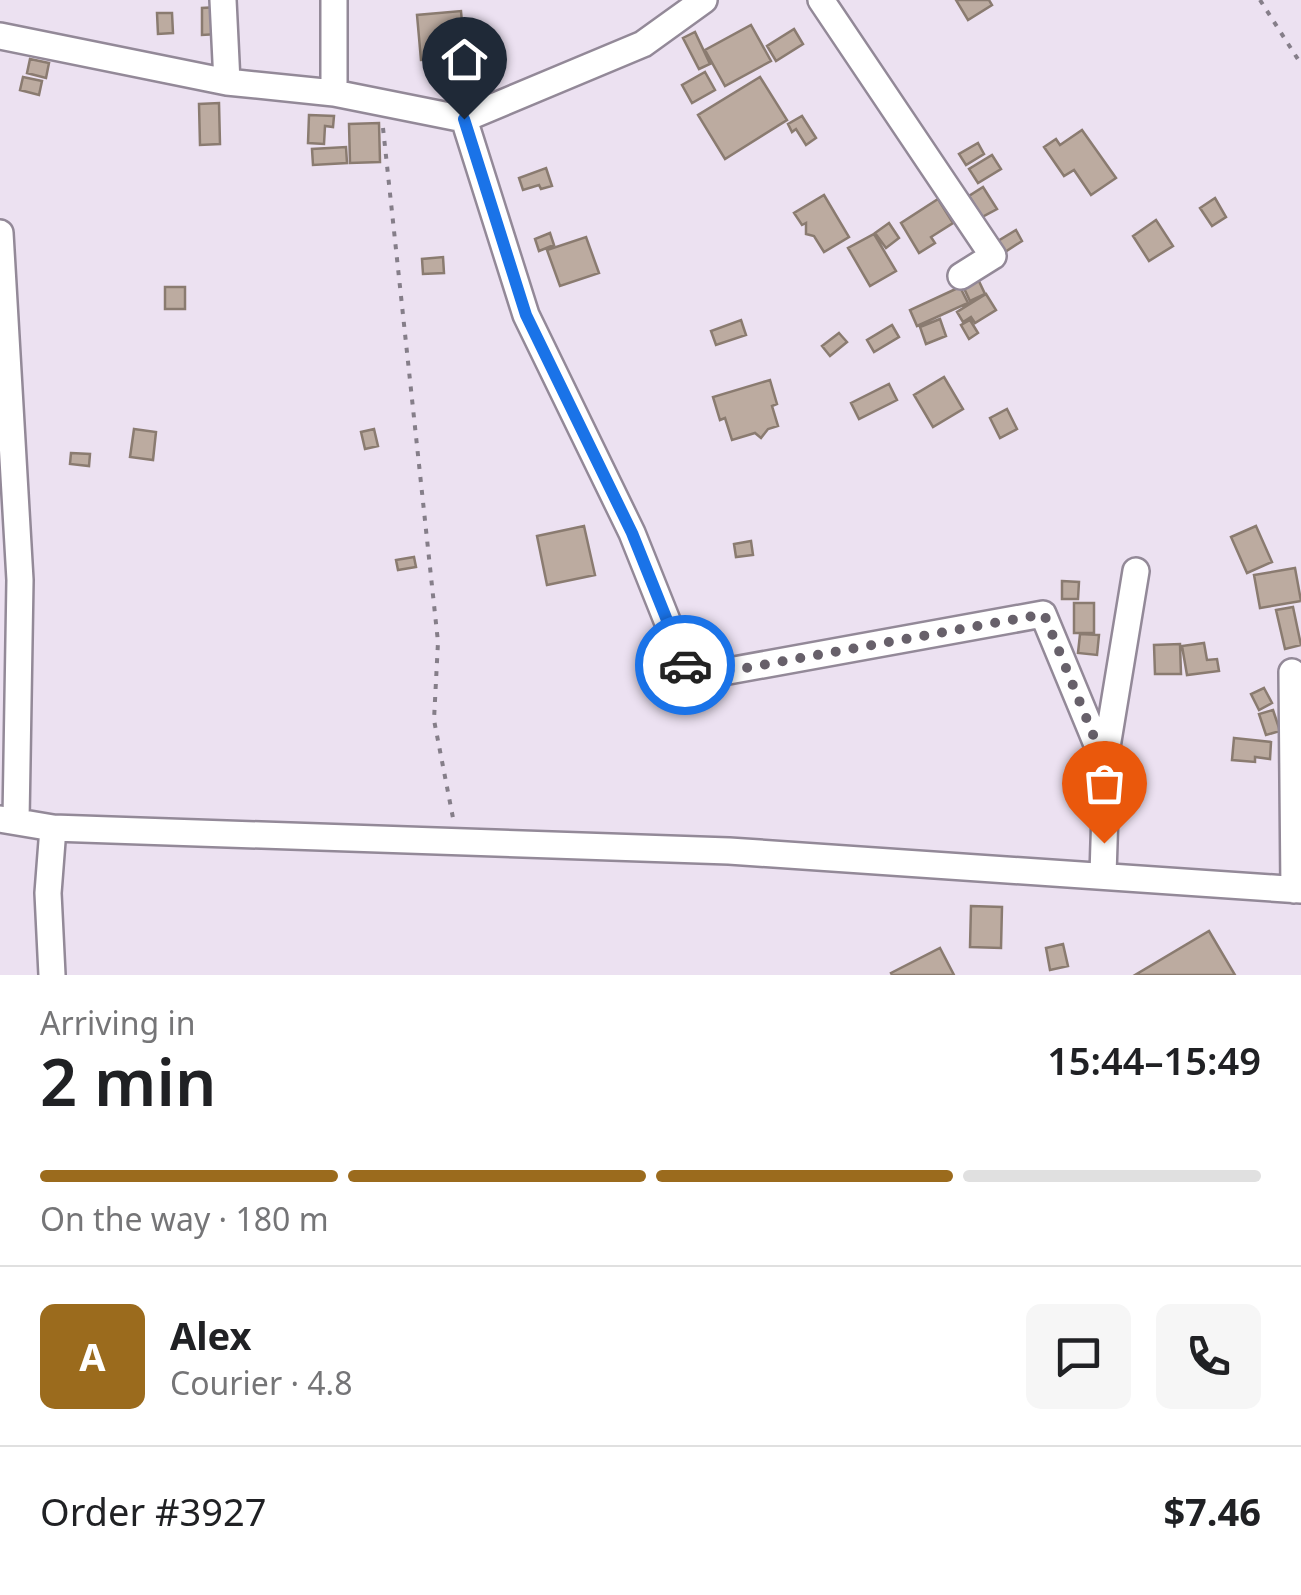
<!DOCTYPE html>
<html lang="en">
<head>
<meta charset="utf-8">
<style>
  body { margin:0; font-family:"Noto Sans",sans-serif; background:#f6f6f6; color:#202124; height:100vh; display:flex; flex-direction:column; font-size:38px; white-space:nowrap }
  * { box-sizing:border-box; margin:0 }
  p { font-size:32px; color:#757577 }
  .icon { flex:none; width:55px; height:55px; fill:none; stroke:currentColor; stroke-width:2; stroke-linecap:round; stroke-linejoin:round }
  .map { position:relative; height:975px; overflow:hidden }
  .sheet { display:flex; flex-direction:column; background:#fff; flex:1 }
  .sheet>* { flex:none }
  .pin { position:absolute; display:grid; place-items:center; width:85px; height:85px; color:#fff; margin:-102px -42px; border-radius:50% 50% 50% 0; rotate:-45deg; box-shadow:0 0 10px #0007 }
  .pin .icon { rotate:45deg }
  .courier { position:absolute; display:grid; place-items:center; width:100px; height:100px; margin:-50px; border:8px solid #1a73e8; border-radius:50%; background:#fff; color:#222; box-shadow:0 2px 12px #0007 }
  .overview em { font-style:normal; font-weight:600 }
  .overview div { display:flex; flex-direction:column-reverse }
  .overview { display:flex; align-items:center; justify-content:space-between; height:170px; padding:0 40px }
  h1 { font-size:65px; font-weight:600; line-height:75px }
  .bar { display:grid; grid-template-columns:repeat(4,1fr); gap:15px 10px; align-content:center; height:120px; padding:0 40px }
  .bar i { height:12px; border-radius:8px; background:#e0e0e0 }
  .bar .active { background:#9b6b1d }
  .bar p { grid-column:span 4 }
  .line { display:flex; align-items:center; gap:25px; padding:0 40px; border-top:2px solid #e0e0e0 }
  .line div { flex:1 }
  .round { display:grid; place-items:center; flex:none; width:105px; height:105px; border-radius:15px; background:#f6f6f6 }
  .map>svg:first-child { display:block }
  .building { fill:#bcaba0; stroke:#8a7b70; stroke-width:2.5 }
  .lines { fill:none; stroke-linecap:round; stroke-linejoin:round }
  .minor-casing { stroke:#938998; stroke-width:30 }
  .path { stroke:#857e89; stroke-width:4; stroke-dasharray:5 8; stroke-linecap:butt }
  .minor { stroke:#fff; stroke-width:25 }
  .done { stroke:#67606a; stroke-width:10; stroke-dasharray:0 18 }
  .route { stroke:#1a73e8; stroke-width:12 }
</style>
</head>
<body>
<div class="map">
<svg width="1301" height="975" viewBox="0 0 1301 975">
  <rect width="100%" height="100%" fill="#ece1f1"/>
  <!-- building -->
  <path class="building" d="M956,0H989L992,5L968,20Z
    M218,7V34L202,35V8Z
    M461,11L464,47L457,48V58L421,60L417,15Z
    M157,13H172L173,33L158,34Z
    M751,25L771,61L725,86L705,50Z
    M794,29L803,44L776,61L767,46Z
    M695,32L710,64L699,69L683,38Z
    M30,59L49,63L46,78L27,73Z
    M705,72L715,90L692,103L682,85Z
    M23,77L42,81L39,95L20,90Z
    M760,77L787,120L725,159L698,115Z
    M219,103L220,144L200,145L199,104Z
    M309,115L334,116L333,127L325,126L324,144L308,143Z
    M802,116L816,138L806,145L796,129L792,132L788,124Z
    M379,123L380,162L350,163L349,124Z
    M1082,130L1116,178L1091,195L1074,170L1064,176L1044,147L1056,139L1060,145Z
    M978,143L984,154L966,165L959,154Z
    M346,147L347,163L313,165L312,149Z
    M992,155L1001,169L978,183L969,169Z
    M546,168L552,186L541,189L539,185L523,190L519,178Z
    M983,187L997,209L982,217L969,196Z
    M824,195L849,237L824,252L814,236L806,234V223L802,225L794,213Z
    M1215,198L1226,217L1212,226L1200,208Z
    M938,199L953,223L931,237L935,243L919,253L901,223Z
    M1156,220L1173,246L1149,261L1133,236Z
    M889,223L899,238L886,248L875,233Z
    M1016,230L1022,241L1005,252L998,241Z
    M550,233L554,245L539,251L535,239Z
    M874,234L896,271L870,286L848,248Z
    M586,237L599,273L560,286L547,250Z
    M443,257L444,273L423,274L422,259Z
    M977,277L985,294L970,301L962,284Z
    M165,287H185V309H165Z
    M960,287L968,303L917,326L910,310Z
    M986,294L996,310L975,323L971,317L963,322L957,312Z
    M940,319L946,336L926,344L920,327Z
    M741,320L746,335L716,345L711,331Z
    M970,320L978,333L969,339L961,325Z
    M892,325L899,337L874,352L867,340Z
    M839,333L847,342L830,356L822,346Z
    M944,377L963,409L933,427L914,395Z
    M770,380L777,404L772,406L778,426L768,429L761,438L755,433L732,440L725,418L720,420L713,397Z
    M889,384L897,400L859,419L851,403Z
    M1007,409L1017,429L1000,438L990,418Z
    M134,429L156,432L153,460L130,457Z
    M374,429L378,446L365,449L361,432Z
    M71,453L90,454L89,466L70,464Z
    M584,526L595,575L547,585L537,536Z
    M1256,526L1272,562L1247,573L1231,537Z
    M751,541L753,555L736,557L734,544Z
    M414,557L416,567L398,570L396,560Z
    M1295,568L1301,601L1260,608L1254,575Z
    M1062,581L1079,582L1078,599H1062Z
    M1074,603H1094V633H1074Z
    M1293,607L1301,645L1285,649L1276,610Z
    M1080,634L1099,635L1097,655L1078,653Z
    M1204,643L1207,660L1217,659L1219,671L1187,675L1182,646Z
    M1180,644L1181,674H1155L1154,645Z
    M1264,688L1272,703L1259,710L1251,694Z
    M1273,710L1280,731L1266,735L1259,714Z
    M1234,738L1271,742L1270,759L1255,757V762L1232,760Z
    M971,906L1002,907L1001,948L970,947Z
    M1209,931L1235,975H1135Z
    M1063,944L1068,966L1050,970L1046,948Z
    M940,948L954,975H892L891,973Z"/>
  <g class="lines">
    <defs>
      <path id="minor" d="M223,0L227,82
        M821,0L993,256L961,276
        M0,36L227,82L334,93L464,119L643,44L704,0
        M334,93V0
        M464,119L526,315L632,533L690,678L1043,614L1096,742L1107,747
        M0,233L20,580L16,820
        M1292,672L1294,890
        M0,819L53,828L729,851L1301,890
        M1103,875L1107,747L1136,571
        M52,975L48,893L53,828"/>
    </defs>
    <!-- minor casing -->
    <use href="#minor" class="minor-casing"/>
    <!-- path -->
    <path class="path" d="M1260,0L1301,64
      M383,128L438,642L434,720L453,818"/>
    <!-- minor -->
    <use href="#minor" class="minor"/>
  </g>
  <g class="lines">
    <!-- done -->
    <path class="done" d="M685,665L690,678L1044,614L1096,742L1107,747L1104,843"/>
    <!-- route -->
    <path class="route" d="M464,119L526,315L632,533L685,665"/>
  </g>
</svg>
<div class="pin" style="left:1104px;top:843px;background:#ea580c"><svg class="icon" aria-label="bag" viewBox="0 0 24 24"><path d="M5 8h14l-1 12H6zM9 8a3 3 0 0 1 6 0"/></svg></div>
<div class="pin" style="left:464px;top:119px;background:#1f2937"><svg class="icon" aria-label="home" viewBox="0 0 24 24"><path d="M3 11l9-7 9 7M6 9v11h12V9"/></svg></div>
<div class="courier" style="left:685px;top:665px"><svg class="icon" aria-label="car" viewBox="0 0 24 24"><path d="M5 17H2v-5l4-1 3-4h7l3 4 3 1v5h-3M9 17h6M6 11h13"/><circle cx="7" cy="17" r="2"/><circle cx="17" cy="17" r="2"/></svg></div>
</div>
<section class="sheet">
<div class="overview"><div><h1>2 min</h1><p>Arriving in</p></div><em>15:44–15:49</em></div>
<div class="bar"><i class="active"></i><i class="active"></i><i class="active"></i><i></i><p>On the way · 180 m</p></div>
<div class="line" style="height:180px"><b class="round" style="background:#9b6b1d;color:#fff">A</b><div><b>Alex</b><p>Courier · 4.8</p></div><a class="round"><svg class="icon" aria-label="chat" viewBox="0 0 24 24"><path d="M4 5h16v11H9l-5 4z"/></svg></a><a class="round"><svg class="icon" aria-label="phone" viewBox="0 0 24 24"><path d="M5 4h4l2 5-3 2q2 4 5 5l2-3 5 2v4C11 20 4 13 5 4z"/></svg></a></div>
<div class="line" style="height:130px"><div>Order #3927</div><b>$7.46</b></div>
</section>
</body>
</html>
